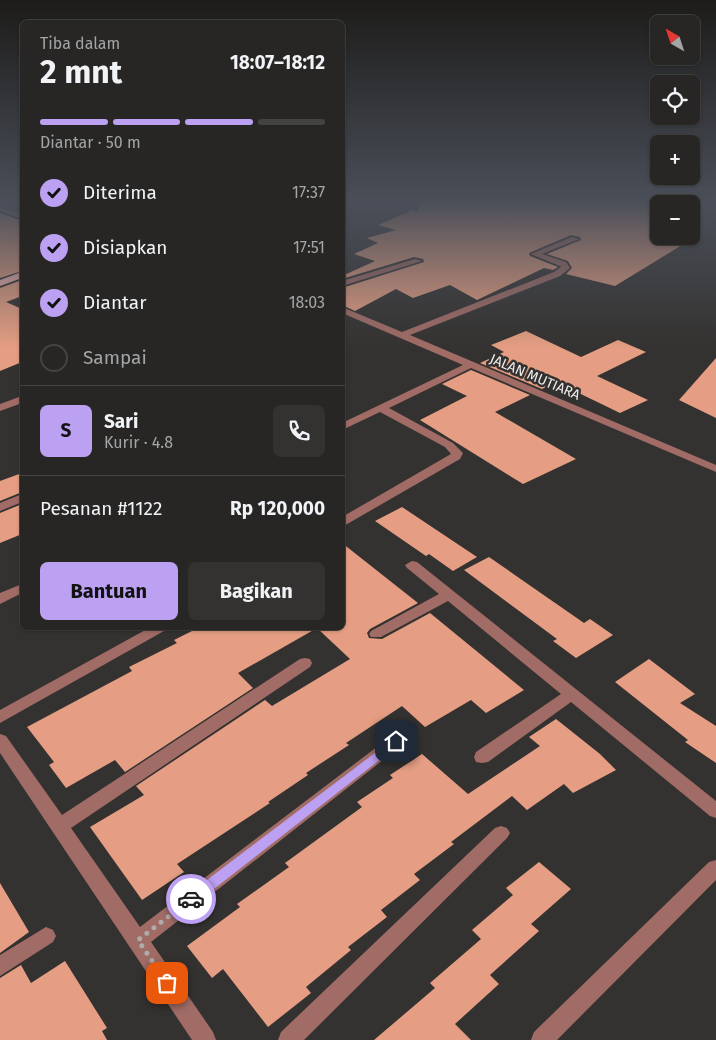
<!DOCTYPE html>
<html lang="id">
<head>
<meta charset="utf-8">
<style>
  body { margin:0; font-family:"Fira Sans",sans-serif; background:#333231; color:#f1f3f6; height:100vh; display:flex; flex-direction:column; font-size:19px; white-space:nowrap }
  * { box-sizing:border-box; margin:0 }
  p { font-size:16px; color:#a4a5a6 }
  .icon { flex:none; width:28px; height:28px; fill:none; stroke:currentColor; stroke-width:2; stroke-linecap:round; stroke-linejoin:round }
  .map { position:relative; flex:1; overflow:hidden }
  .side { position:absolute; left:20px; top:20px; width:325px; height:610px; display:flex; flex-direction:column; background:#272624; border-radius:8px; box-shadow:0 1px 4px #0004,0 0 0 1px #434341 }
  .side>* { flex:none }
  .needle { width:32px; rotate:321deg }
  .controls { position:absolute; left:650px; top:15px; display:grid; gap:10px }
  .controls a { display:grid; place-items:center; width:50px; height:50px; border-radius:8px; background:#272624; box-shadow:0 1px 4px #0004,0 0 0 1px #434341; font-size:25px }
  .pin { position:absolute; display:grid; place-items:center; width:42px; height:42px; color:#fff; margin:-21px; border-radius:10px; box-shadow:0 2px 8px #0006 }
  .courier { position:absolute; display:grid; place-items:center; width:50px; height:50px; margin:-25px; border:4px solid #bca0f2; border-radius:50%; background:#fff; color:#222; box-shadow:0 1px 6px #0007 }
  .headline em { font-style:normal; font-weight:700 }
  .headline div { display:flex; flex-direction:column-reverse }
  .headline { display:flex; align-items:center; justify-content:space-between; height:85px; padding:0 20px }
  h1 { font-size:32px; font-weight:700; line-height:38px }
  .bar { display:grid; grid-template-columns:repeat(4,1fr); gap:8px 5px; align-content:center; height:60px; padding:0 20px }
  .bar i { height:6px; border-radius:4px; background:#434341 }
  .bar .active { background:#bca0f2 }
  .bar p { grid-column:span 4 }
  .line { display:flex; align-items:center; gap:12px; padding:0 20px; border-top:1px solid #434341 }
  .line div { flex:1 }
  .round { display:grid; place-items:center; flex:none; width:52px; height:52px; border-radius:8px; background:#333231 }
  ol { padding:0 20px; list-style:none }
  li { display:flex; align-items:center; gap:15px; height:55px }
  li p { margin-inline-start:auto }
  li .icon { padding:5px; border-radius:50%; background:#bca0f2; color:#111; stroke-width:4 }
  li:last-child { color:#a4a5a6 }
  li i { width:28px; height:28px; border:2px solid #434341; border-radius:50% }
  .action { display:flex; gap:10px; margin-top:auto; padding:10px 20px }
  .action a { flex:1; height:58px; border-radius:8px; background:#bca0f2; color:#111; font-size:20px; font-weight:700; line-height:58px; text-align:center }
  .action a+a { background:#333231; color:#f1f3f6 }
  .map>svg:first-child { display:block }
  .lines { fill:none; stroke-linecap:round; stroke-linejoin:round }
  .stream { fill:#021d26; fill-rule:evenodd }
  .building { fill:#e59e83 }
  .minor { fill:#a16c66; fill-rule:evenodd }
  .major { fill:#f3b1aa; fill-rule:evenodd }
  .route { fill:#bca0f2 }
  .done { stroke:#aeacaa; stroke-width:5; stroke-dasharray:0 9 }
  .labels { text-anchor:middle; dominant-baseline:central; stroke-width:5; stroke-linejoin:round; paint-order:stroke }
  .street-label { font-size:14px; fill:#efedec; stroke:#343230 }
</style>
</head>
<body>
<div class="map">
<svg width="716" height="1040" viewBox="0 0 716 1040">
  <rect width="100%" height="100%" fill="#343230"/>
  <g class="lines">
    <!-- stream -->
    <path class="stream" d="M0,211L22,218V220L0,215Z"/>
  </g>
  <!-- building -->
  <path class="building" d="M420,204H659V236H691V232L700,234L615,286L566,274L572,268L568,261L547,254L581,240L580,237L571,235L529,253L530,256L558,267L553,270L544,268L477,300L450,285L413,298L396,289L355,311L342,305V288L424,262L423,259L414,257L342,279V276L375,261L354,254L378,243L367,238L396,230L378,225L413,210L418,212Z
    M0,213L22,221V271L0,278Z
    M22,280V296L6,302L22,309V362L0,371V288Z
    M526,331L581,357L618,340L646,352L597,376L648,400L620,413L556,382L542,389L480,363L504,352L491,345Z
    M716,358V418L679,400Z
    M471,370L530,395L495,412L576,459L523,484L420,420L467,396L442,384Z
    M22,473V492L0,501V481Z
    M22,504V534L0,543V513Z
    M402,507L477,557L453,571L429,554L426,556L375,521Z
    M342,543L418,603L370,629L367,633L369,638L382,639L430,613L524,690L486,713L471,700L425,727L402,706L346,743L349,745L306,773L308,775L268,802L270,803L177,864L184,872L142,900L90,827L144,795L136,786L265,700L272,706L350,659L317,628L238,673L253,688L125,772L115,760L66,788L49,765L54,762L27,727L132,671L129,667L177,643L174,640L198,628H342Z
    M489,557L584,623L590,619L613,635L576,658L553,641L557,639L464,570Z
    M649,659L695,694L680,703L716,726V763L685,742L688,740L615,682Z
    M556,719L600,754L616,770L573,793L564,784L527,810L512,796L451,842L454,844L414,874L420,880L381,910L387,917L348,947L351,950L306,987L311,993L268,1027L223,969L212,978L187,946L240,907L237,904L289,867L285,863L362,807L357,802L393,778L390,775L422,754L468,794L540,746L529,737Z
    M539,862L571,889L531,924L539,931L490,975L499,984L455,1024L471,1040H374L435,988L430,983L481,939L472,930L513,895L506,888Z
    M0,883L29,932L0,953Z
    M65,961L107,1028L102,1031L107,1040H0V978L21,965L31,983Z"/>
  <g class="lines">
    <!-- minor -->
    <path class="minor" d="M0,206L22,215V219L0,211Z
      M572,237L579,239L542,254L566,262L570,268L560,276L410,335L716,465V472L471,368L389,408L453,443L463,453L460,459L342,527V517L451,454L445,447L380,412L342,430V423L463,365L342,313V307L402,332L554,272L561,267L560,266L531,254Z
      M415,259L422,261L342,286V281Z
      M22,396V403L0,411V404Z
      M22,494V502L0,511V503Z
      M412,561L417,562L716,801V818L710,816L571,702L488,762L482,763L476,762L474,757L476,752L561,694L448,601L381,637H371L369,634L371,631L439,594L407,568L405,565Z
      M22,584V593L0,604V593Z
      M149,628H166L164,631L0,723V710Z
      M305,658L310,659L312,663L310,667L71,828L140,927L390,737L396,735L402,737L404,741L402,745L151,942L213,1032L216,1040H192L0,753V734L6,736L62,815L300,659Z
      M501,826L507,828L510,833L507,838L304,1040H278L281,1032L495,828Z
      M716,860V880L557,1040H531L534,1032L709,862Z
      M46,927L53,930L56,936L53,942L0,976V955Z"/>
    <!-- major -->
    <path class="major" d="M19,273H22V278L0,286V280Z"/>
  </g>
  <!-- sky -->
  <linearGradient id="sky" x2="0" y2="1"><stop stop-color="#1d1c1a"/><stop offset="0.58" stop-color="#4a4f59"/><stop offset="1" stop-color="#4a4f59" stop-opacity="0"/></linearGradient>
  <rect width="716" height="349" fill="url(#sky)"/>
  <!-- route -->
  <path class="route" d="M396,737L402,741L400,744L196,903L191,905L187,903L185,899L187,895Z"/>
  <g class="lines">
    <!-- done -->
    <path class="done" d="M167,983L138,940L191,899"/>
  </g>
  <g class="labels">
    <!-- street labels -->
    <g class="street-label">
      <text transform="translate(535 377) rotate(23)">JALAN MUTIARA</text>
    </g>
  </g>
</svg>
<div class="controls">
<a><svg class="needle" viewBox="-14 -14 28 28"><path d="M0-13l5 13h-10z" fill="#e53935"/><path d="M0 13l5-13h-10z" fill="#a4a5a6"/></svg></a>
<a><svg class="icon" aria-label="locate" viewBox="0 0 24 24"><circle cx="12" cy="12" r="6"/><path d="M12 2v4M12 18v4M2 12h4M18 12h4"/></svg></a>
<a>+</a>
<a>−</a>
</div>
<div class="pin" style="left:167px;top:983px;background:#ea580c"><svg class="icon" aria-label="bag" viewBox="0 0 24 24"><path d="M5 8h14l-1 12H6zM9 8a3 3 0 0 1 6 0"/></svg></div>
<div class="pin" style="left:396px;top:741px;background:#1f2937"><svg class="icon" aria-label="home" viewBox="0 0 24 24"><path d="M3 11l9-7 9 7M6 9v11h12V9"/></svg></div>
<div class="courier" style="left:191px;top:899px"><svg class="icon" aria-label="car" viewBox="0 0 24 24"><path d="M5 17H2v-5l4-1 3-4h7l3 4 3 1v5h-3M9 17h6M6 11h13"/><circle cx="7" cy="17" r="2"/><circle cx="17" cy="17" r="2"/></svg></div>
<section class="side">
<div class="headline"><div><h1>2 mnt</h1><p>Tiba dalam</p></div><em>18:07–18:12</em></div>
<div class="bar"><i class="active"></i><i class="active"></i><i class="active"></i><i></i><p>Diantar · 50 m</p></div>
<ol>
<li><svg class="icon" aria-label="check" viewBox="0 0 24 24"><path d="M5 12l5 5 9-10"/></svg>Diterima<p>17:37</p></li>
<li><svg class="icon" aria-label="check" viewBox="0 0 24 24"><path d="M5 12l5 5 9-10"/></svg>Disiapkan<p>17:51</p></li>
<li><svg class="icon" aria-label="check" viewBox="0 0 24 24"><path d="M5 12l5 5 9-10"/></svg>Diantar<p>18:03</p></li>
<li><i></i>Sampai</li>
</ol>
<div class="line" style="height:90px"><b class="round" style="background:#bca0f2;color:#111">S</b><div><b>Sari</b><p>Kurir · 4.8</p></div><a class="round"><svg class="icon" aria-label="phone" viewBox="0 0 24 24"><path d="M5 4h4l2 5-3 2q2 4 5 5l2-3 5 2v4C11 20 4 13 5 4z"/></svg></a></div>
<div class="line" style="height:65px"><div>Pesanan #1122</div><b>Rp 120,000</b></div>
<div class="action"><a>Bantuan</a><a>Bagikan</a></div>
</section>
</div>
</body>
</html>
